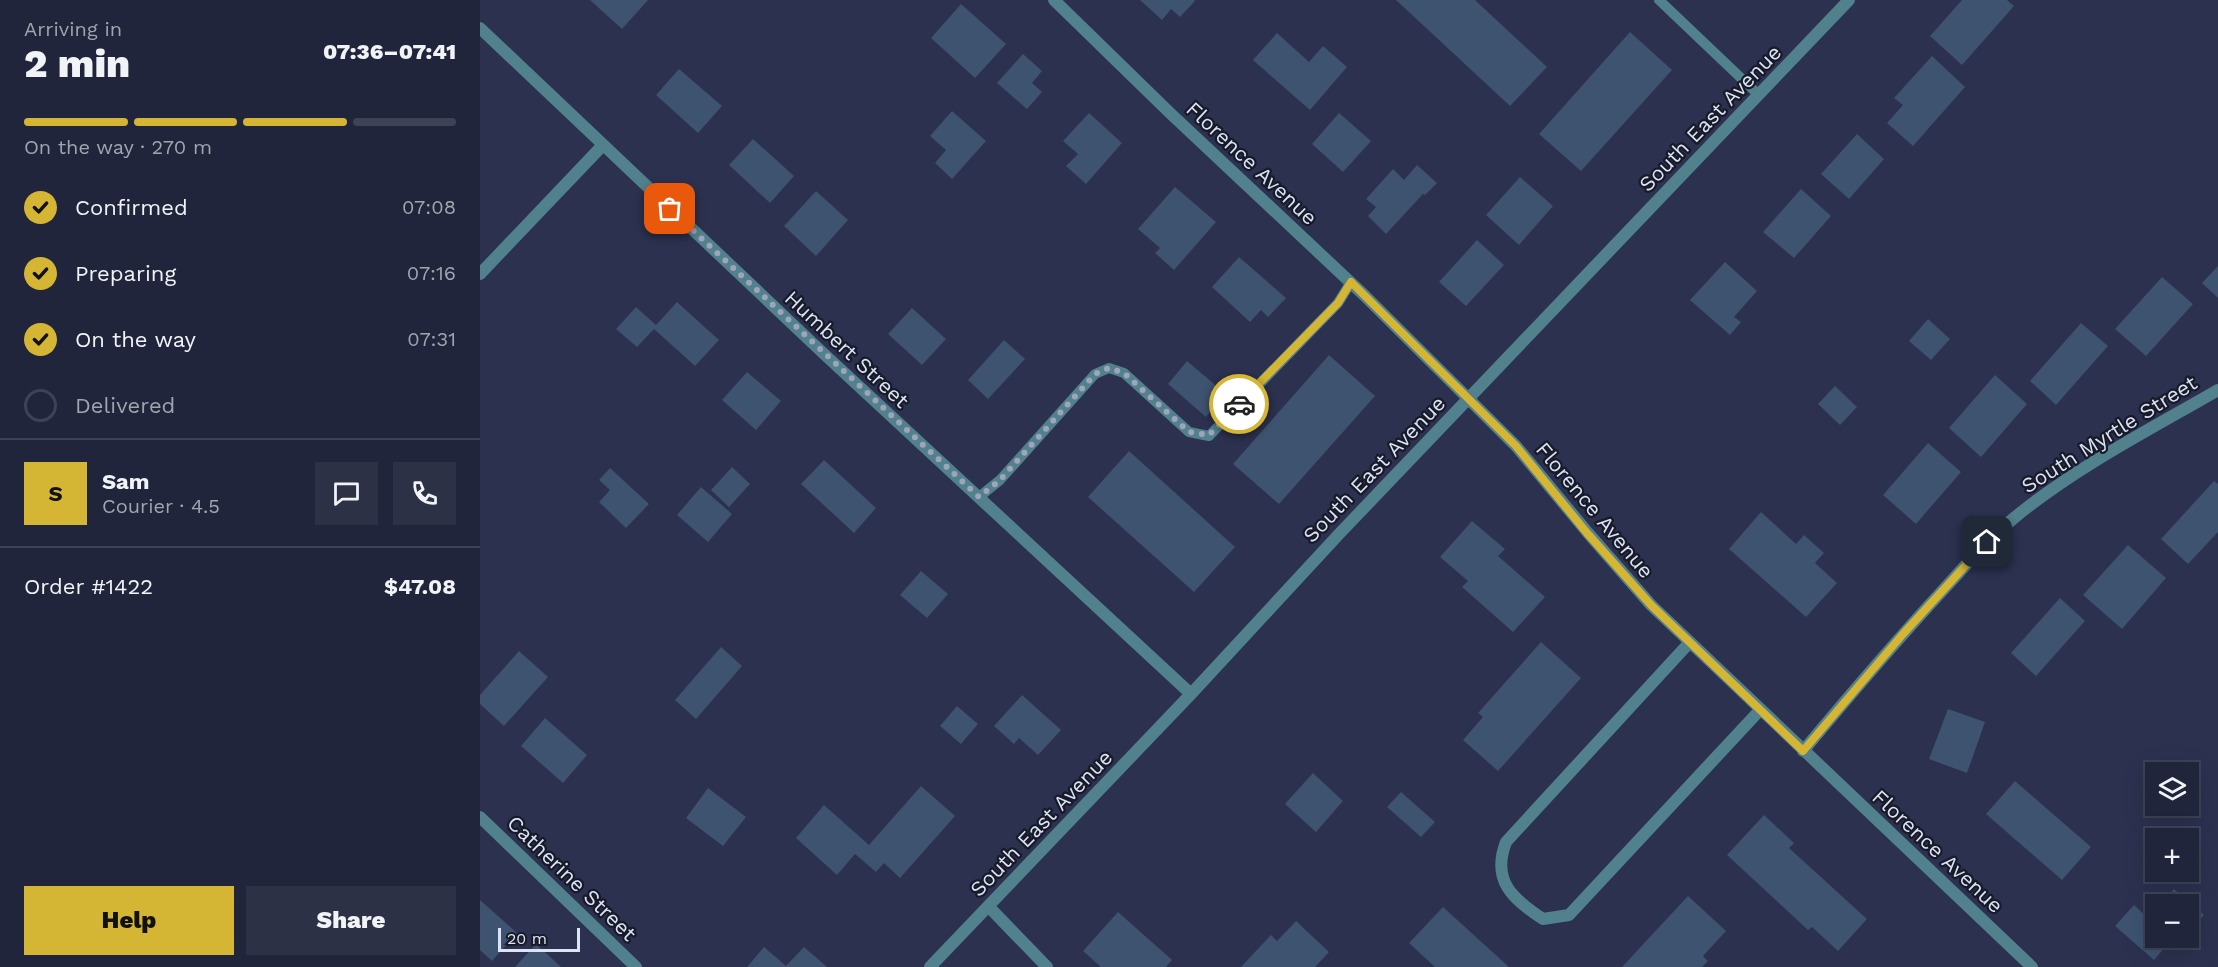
<!DOCTYPE html>
<html lang="en">
<head>
<meta charset="utf-8">
<style>
  body { margin:0; font-family:"Work Sans",sans-serif; background:#2d3146; color:#f1f3f6; height:100vh; display:flex; flex-direction:column; font-size:22px; white-space:nowrap }
  * { box-sizing:border-box; margin:0 }
  p { font-size:20px; color:#a2a5af }
  .icon { flex:none; width:33px; height:33px; fill:none; stroke:currentColor; stroke-width:2; stroke-linecap:round; stroke-linejoin:round }
  .map { position:relative; flex:1; overflow:hidden }
  .sheet { display:flex; flex-direction:column; background:#20253b; width:480px }
  .sheet>* { flex:none }
  .tools { position:absolute; left:1665px; top:762px; display:grid; gap:12px }
  .tools a { display:grid; place-items:center; width:54px; height:54px; border-radius:0px; background:#20253b; box-shadow:0 6px 24px #0002,0 0 0 2px #3d4255; font-size:30px }
  .scale { position:absolute; left:18px; bottom:15px; width:82px; box-sizing:border-box; padding-left:6px; border:3px solid #dde2f6; border-top:0; font-size:16px; line-height:21px; white-space:nowrap; color:#dde2f6; -webkit-text-stroke:4px #171a27; paint-order:stroke }
  .pin { position:absolute; display:grid; place-items:center; width:51px; height:51px; color:#fff; margin:-26px; border-radius:12px; box-shadow:0 3px 9px #0006 }
  .courier { position:absolute; display:grid; place-items:center; width:60px; height:60px; margin:-30px; border:4px solid #d5b534; border-radius:50%; background:#fff; color:#222; box-shadow:0 2px 8px #0007 }
  .head em { font-style:normal; font-weight:800 }
  .head div { display:flex; flex-direction:column-reverse }
  .head { display:flex; align-items:center; justify-content:space-between; height:102px; padding:0 24px }
  h1 { font-size:39px; font-weight:800; line-height:45px }
  .bar { display:grid; grid-template-columns:repeat(4,1fr); gap:9px 6px; align-content:center; height:72px; padding:0 24px }
  .bar i { height:8px; border-radius:4px; background:#3d4255 }
  .bar .active { background:#d5b534 }
  .bar p { grid-column:span 4 }
  .line { display:flex; align-items:center; gap:15px; padding:0 24px; border-top:2px solid #3d4255 }
  .line div { flex:1 }
  .round { display:grid; place-items:center; flex:none; width:63px; height:63px; border-radius:0px; background:#2d3146 }
  ol { padding:0 24px; list-style:none }
  li { display:flex; align-items:center; gap:18px; height:66px }
  li p { margin-inline-start:auto }
  li .icon { padding:6px; border-radius:50%; background:#d5b534; color:#111; stroke-width:4 }
  li:last-child { color:#a2a5af }
  li i { width:33px; height:33px; border:3px solid #3d4255; border-radius:50% }
  .primary-button { display:flex; gap:12px; margin-top:auto; padding:12px 24px }
  .primary-button a { flex:1; height:69px; border-radius:0px; background:#d5b534; color:#111; font-size:24px; font-weight:800; line-height:69px; text-align:center }
  .primary-button a+a { background:#2d3146; color:#f1f3f6 }
  main { display:flex; flex:1; min-height:0 }
  .map>svg:first-child { display:block }
  .building { fill:#3d5370 }
  .lines { fill:none; stroke-linecap:round; stroke-linejoin:round }
  .service { stroke:#51818c; stroke-width:10 }
  .minor { stroke:#51818c; stroke-width:12 }
  .done { stroke:#9fa4bc; stroke-width:6; stroke-dasharray:0 10.8 }
  .route { stroke:#d5b534; stroke-width:8 }
  .labels { text-anchor:middle; dominant-baseline:central; stroke-width:4.5; stroke-linejoin:round; paint-order:stroke }
  .street-label { font-size:21px; fill:#dde2f6; stroke:#171a27 }
</style>
</head>
<body>
<main>
<section class="sheet">
<div class="head"><div><h1>2 min</h1><p>Arriving in</p></div><em>07:36–07:41</em></div>
<div class="bar"><i class="active"></i><i class="active"></i><i class="active"></i><i></i><p>On the way · 270 m</p></div>
<ol>
<li><svg class="icon" aria-label="check" viewBox="0 0 24 24"><path d="M5 12l5 5 9-10"/></svg>Confirmed<p>07:08</p></li>
<li><svg class="icon" aria-label="check" viewBox="0 0 24 24"><path d="M5 12l5 5 9-10"/></svg>Preparing<p>07:16</p></li>
<li><svg class="icon" aria-label="check" viewBox="0 0 24 24"><path d="M5 12l5 5 9-10"/></svg>On the way<p>07:31</p></li>
<li><i></i>Delivered</li>
</ol>
<div class="line" style="height:108px"><b class="round" style="background:#d5b534;color:#111">S</b><div><b>Sam</b><p>Courier · 4.5</p></div><a class="round"><svg class="icon" aria-label="chat" viewBox="0 0 24 24"><path d="M4 5h16v11H9l-5 4z"/></svg></a><a class="round"><svg class="icon" aria-label="phone" viewBox="0 0 24 24"><path d="M5 4h4l2 5-3 2q2 4 5 5l2-3 5 2v4C11 20 4 13 5 4z"/></svg></a></div>
<div class="line" style="height:78px"><div>Order #1422</div><b>$47.08</b></div>
<div class="primary-button"><a>Help</a><a>Share</a></div>
</section>
<div class="map">
<svg width="1738" height="967" viewBox="0 0 1738 967">
  <rect width="100%" height="100%" fill="#2b314f"/>
  <!-- building -->
  <path class="building" d="M110,0H168L142,29Z
    M660,0H714L715,1L700,17L691,9L682,20Z
    M916,0H995L1067,67L1030,106Z
    M1482,0H1527L1534,6L1482,65L1450,36Z
    M481,4L526,44L495,78L451,38Z
    M1150,32L1192,70L1101,171L1059,134Z
    M797,33L829,62L843,46L867,67L830,110L773,60Z
    M543,54L562,71L552,83L562,92L547,109L517,83Z
    M1452,56L1485,87L1433,146L1407,123L1423,105L1414,98Z
    M199,69L242,106L218,133L176,95Z
    M472,111L506,141L472,179L455,163L466,150L450,136Z
    M609,113L642,143L606,184L586,166L598,154L583,141Z
    M859,113L891,141L863,172L832,144Z
    M1377,134L1404,159L1369,199L1341,174Z
    M273,139L314,176L290,203L249,165Z
    M937,165L957,183L945,195L943,194L906,234L888,216L896,207L886,199L913,169L924,180Z
    M1040,177L1073,206L1039,245L1006,215Z
    M695,187L736,222L694,270L675,253L680,248L658,229Z
    M1321,189L1351,216L1314,258L1283,232Z
    M336,191L368,220L336,256L304,226Z
    M997,240L1024,265L986,306L959,282Z
    M759,257L806,298L788,317L781,310L770,322L732,287Z
    M1245,262L1277,291L1254,317L1261,322L1250,335L1210,300Z
    M1738,266V298L1722,283Z
    M1682,277L1713,304L1666,356L1635,329Z
    M197,302L239,340L215,366L174,329L157,347L136,329L156,307L176,325Z
    M432,308L466,339L442,365L408,334Z
    M1448,319L1470,339L1451,360L1429,341Z
    M1601,323L1628,346L1576,405L1550,381Z
    M524,340L545,359L508,399L488,380Z
    M849,355L895,396L799,504L753,464Z
    M707,361L746,394L726,417L688,384Z
    M267,372L301,401L276,430L242,400Z
    M1515,375L1547,404L1501,457L1469,428Z
    M1355,386L1377,407L1360,425L1338,404Z
    M1448,443L1481,472L1436,524L1403,495Z
    M649,451L755,547L714,592L608,497Z
    M344,460L396,508L374,533L321,484Z
    M252,467L270,484L249,507L231,490Z
    M130,468L169,504L146,528L119,502L130,490L119,480Z
    M1734,481L1738,484V532L1708,564L1681,539Z
    M221,487L252,514L228,542L197,515Z
    M1281,512L1316,544L1324,535L1344,553L1335,563L1357,583L1326,617L1249,549Z
    M992,521L1025,549L1018,556L1065,597L1033,632L982,587L988,581L960,557Z
    M1648,545L1686,578L1642,629L1603,595Z
    M441,571L468,594L447,618L420,595Z
    M1580,598L1605,621L1556,676L1531,653Z
    M1061,642L1101,678L1018,771L983,740L1003,717L998,713Z
    M241,647L262,666L216,719L195,700Z
    M39,651L68,677L24,726L0,704V695Z
    M542,695L581,730L558,755L539,738L534,744L514,726Z
    M477,706L498,724L481,744L460,726Z
    M1468,709L1505,722L1487,773L1449,759Z
    M65,718L107,755L83,783L41,746Z
    M833,773L863,801L836,832L805,804Z
    M1535,781L1611,847L1582,880L1506,814Z
    M441,786L475,816L420,878L404,863L396,872L375,854L357,875L316,838L344,805L389,845Z
    M228,788L266,817L243,846L206,818Z
    M921,792L955,822L941,837L907,807Z
    M1284,815L1314,843L1309,848L1387,919L1358,951L1332,927L1328,930L1247,855Z
    M1694,889L1724,915L1708,933V904H1681Z
    M1208,896L1246,931L1223,956L1228,961L1222,967H1142Z
    M0,900L37,933L12,961L0,950Z
    M1654,905L1676,925V938H1690L1692,939L1674,960L1635,926Z
    M963,907L1029,967H955L929,943Z
    M638,912L692,960L686,967H621L603,951Z
    M816,921L849,952L835,967H761L791,935L797,941Z
    M56,944L81,967H35Z
    M284,947L306,966L324,947L347,967H267Z"/>
  <g class="lines">
    <!-- service -->
    <path class="service" d="M1179,0L1279,95
      M499,497L520,480L615,374L629,368L644,373L709,432L729,436L858,303L871,282"/>
    <!-- minor -->
    <path class="minor" d="M574,0L690,113L885,296L1036,446L1108,533L1171,605L1552,967
      M0,28L343,353L711,694
      M0,274L123,145
      M1210,642L1026,842C1011,881 1033,899 1063,919L1089,915L1280,710
      M1323,751C1369,696 1415,642 1464,589C1486,565 1508,539 1534,518C1596,467 1669,430 1738,390
      M0,817L156,967
      M509,907L567,967
      M450,967L711,694L860,533L1369,0"/>
  </g>
  <g class="lines">
    <!-- done -->
    <path class="done" d="M190,209L499,497L520,480L615,374L629,368L644,373L709,432L729,435L759,404"/>
    <!-- route -->
    <path class="route" d="M759,404L858,303L871,282L1036,446L1107,533L1171,605L1323,751L1423,634L1507,542"/>
  </g>
  <g class="labels">
    <!-- street labels -->
    <g class="street-label">
      <text transform="translate(1230 118) rotate(-46)">South East Avenue</text>
      <text transform="translate(772 163) rotate(43)">Florence Avenue</text>
      <text transform="translate(367 349) rotate(43)">Humbert Street</text>
      <text transform="translate(1629 434) rotate(-32)">South Myrtle Street</text>
      <text transform="translate(894 469) rotate(-46)">South East Avenue</text>
      <text transform="translate(1115 510) rotate(50)">Florence Avenue</text>
      <text transform="translate(561 823) rotate(-46)">South East Avenue</text>
      <text transform="translate(1458 851) rotate(43)">Florence Avenue</text>
      <text transform="translate(92 878) rotate(44)">Catherine Street</text>
    </g>
  </g>
</svg>
<div class="tools">
<a><svg class="icon" aria-label="layers" viewBox="0 0 24 24"><path d="M12 4l9 5-9 5-9-5zM3 14l9 5 9-5"/></svg></a>
<a>+</a>
<a>−</a>
</div>
<div class="scale">20 m</div>
<div class="pin" style="left:190px;top:209px;background:#ea580c"><svg class="icon" aria-label="bag" viewBox="0 0 24 24"><path d="M5 8h14l-1 12H6zM9 8a3 3 0 0 1 6 0"/></svg></div>
<div class="pin" style="left:1507px;top:542px;background:#1f2937"><svg class="icon" aria-label="home" viewBox="0 0 24 24"><path d="M3 11l9-7 9 7M6 9v11h12V9"/></svg></div>
<div class="courier" style="left:759px;top:404px"><svg class="icon" aria-label="car" viewBox="0 0 24 24"><path d="M5 17H2v-5l4-1 3-4h7l3 4 3 1v5h-3M9 17h6M6 11h13"/><circle cx="7" cy="17" r="2"/><circle cx="17" cy="17" r="2"/></svg></div>
</div>
</main>
</body>
</html>
